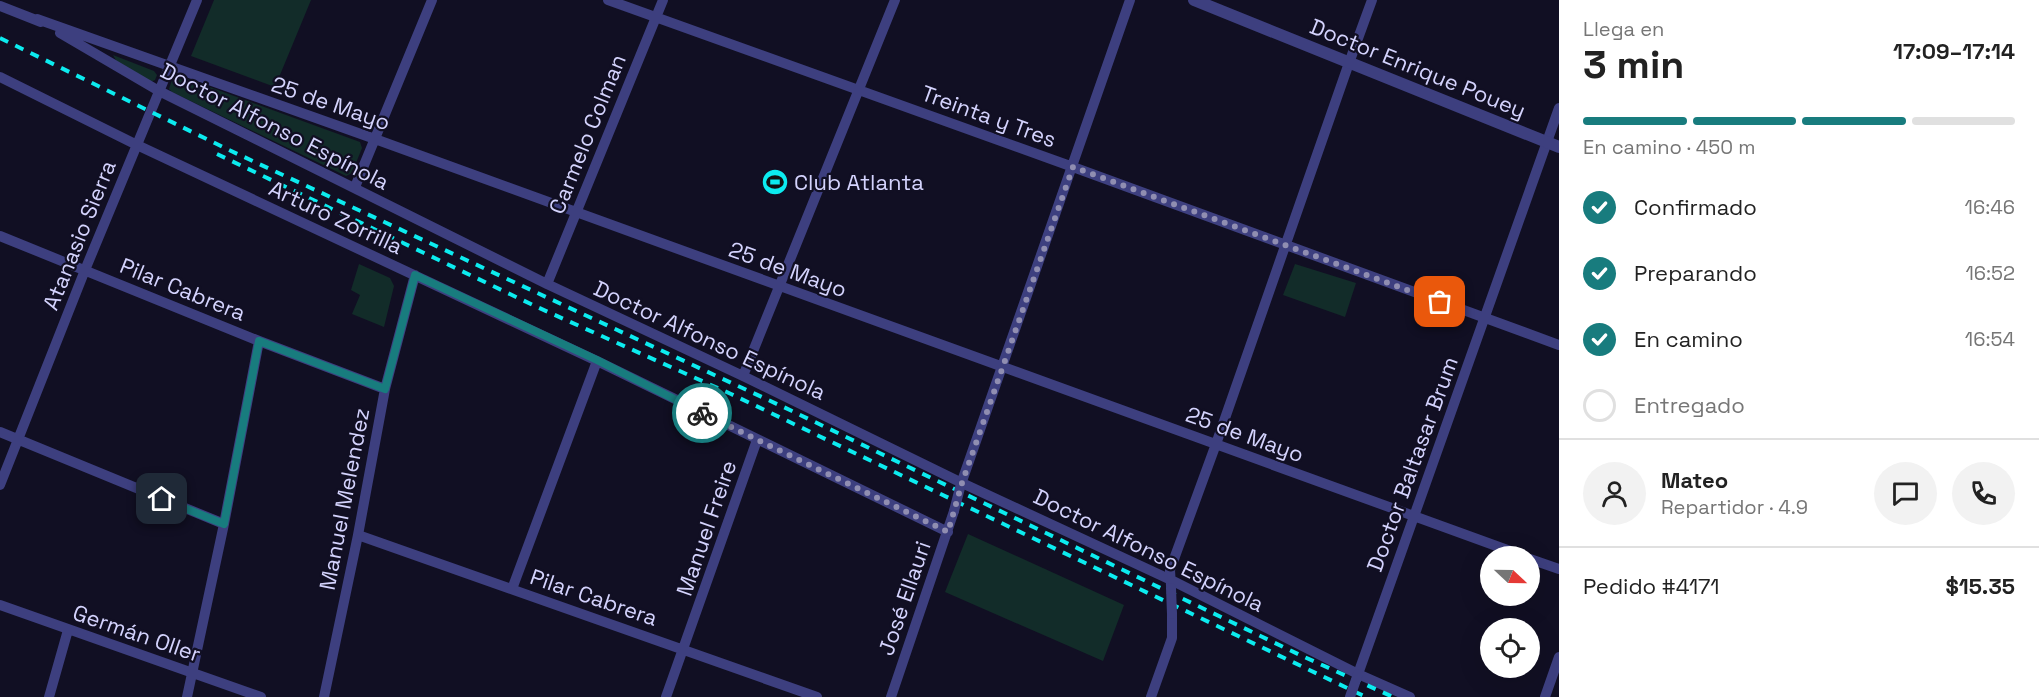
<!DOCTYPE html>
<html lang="es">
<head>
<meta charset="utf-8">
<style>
  body { margin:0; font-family:"Space Grotesk",sans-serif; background:#f2f2f2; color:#222; height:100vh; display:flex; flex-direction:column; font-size:22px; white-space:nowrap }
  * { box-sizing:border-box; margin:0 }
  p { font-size:20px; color:#767676 }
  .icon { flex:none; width:33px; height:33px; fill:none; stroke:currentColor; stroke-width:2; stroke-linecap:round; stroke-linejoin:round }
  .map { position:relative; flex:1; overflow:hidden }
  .drawer { display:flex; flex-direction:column; background:#fff; width:480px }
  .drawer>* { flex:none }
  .needle { width:39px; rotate:112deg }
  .buttons { position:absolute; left:1480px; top:546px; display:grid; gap:12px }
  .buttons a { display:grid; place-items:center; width:60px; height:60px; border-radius:50%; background:#fff; box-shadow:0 6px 24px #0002; font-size:30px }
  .pin { position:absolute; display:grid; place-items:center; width:51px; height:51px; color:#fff; margin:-26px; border-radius:12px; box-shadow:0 3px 9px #0006 }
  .courier { position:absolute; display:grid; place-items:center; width:60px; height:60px; margin:-30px; border:4px solid #187c7e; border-radius:50%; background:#fff; color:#222; box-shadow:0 2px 8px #0007 }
  .headline em { font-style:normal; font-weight:800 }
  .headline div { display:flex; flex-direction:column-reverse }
  .headline { display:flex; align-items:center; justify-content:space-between; height:102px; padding:0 24px }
  h1 { font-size:39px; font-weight:800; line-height:45px }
  .bar { display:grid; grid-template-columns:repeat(4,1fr); gap:9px 6px; align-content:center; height:72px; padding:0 24px }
  .bar i { height:8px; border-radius:4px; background:#e0e0e0 }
  .bar .active { background:#187c7e }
  .bar p { grid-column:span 4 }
  .line { display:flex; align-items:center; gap:15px; padding:0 24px; border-top:2px solid #e0e0e0 }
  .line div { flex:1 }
  .round { display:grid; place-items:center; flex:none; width:63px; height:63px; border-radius:32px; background:#f2f2f2 }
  ol { padding:0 24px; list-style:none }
  li { display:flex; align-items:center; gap:18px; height:66px }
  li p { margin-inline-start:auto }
  li .icon { padding:6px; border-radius:50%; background:#187c7e; color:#fff; stroke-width:4 }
  li:last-child { color:#767676 }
  li i { width:33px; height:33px; border:3px solid #e0e0e0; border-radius:50% }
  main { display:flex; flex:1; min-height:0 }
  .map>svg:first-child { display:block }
  .green { fill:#122c29 }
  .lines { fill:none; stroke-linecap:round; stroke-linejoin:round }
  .minor { stroke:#3d3f7f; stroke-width:10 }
  .tertiary { stroke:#3d3f7f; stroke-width:12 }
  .rail { stroke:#0cebef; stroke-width:4; stroke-dasharray:9 8; stroke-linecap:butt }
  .minor-bridge { stroke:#3d3f7f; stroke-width:10 }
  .done { stroke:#908eb1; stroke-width:6; stroke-dasharray:0 10.8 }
  .route { stroke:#187c7e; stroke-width:8 }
  .labels { text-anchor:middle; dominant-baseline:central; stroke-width:4.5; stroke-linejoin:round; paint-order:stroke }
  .street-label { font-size:22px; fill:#d4d3fd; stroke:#110f23 }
  .poi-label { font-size:22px; fill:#d4d3fd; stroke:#110f23; text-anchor:start }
</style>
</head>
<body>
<main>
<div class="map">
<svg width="1559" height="697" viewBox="0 0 1559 697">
  <rect width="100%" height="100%" fill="#110f23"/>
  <!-- green -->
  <path class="green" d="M214,0H311L275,87L191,56Z
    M113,55L154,71L157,75L155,80L151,82L119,66Z
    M177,75L360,142L362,148L352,173L346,176L172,92L169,89L173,76Z
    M359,264L390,278L394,286L384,327L352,314L360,295L351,290Z
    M1295,264L1356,283L1345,317L1283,295Z
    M968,534L1124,605L1103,661L945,592Z"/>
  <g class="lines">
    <!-- minor -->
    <path class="minor" d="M608,0L1073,167L1559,345
      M0,6L41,22
      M37,19L375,139L1524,556
      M60,33L159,91L547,284L743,376L962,483L1171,580L1358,674L1410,697
      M0,77L137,145L597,361L948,532
      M355,187L432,0
      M0,236L259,341L385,389
      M547,284L663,0
      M743,376L895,0
      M0,432L224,524
      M961,484L1130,0
      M0,485L85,270L197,0
      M358,535L817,697
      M1530,559L1559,569
      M1171,586L1170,570L1216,444L1349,63L1372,0
      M512,589L597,361
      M0,605L261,697
      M1358,674L1559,108
      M49,697L68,630
      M187,697L224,524L259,341
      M324,697L358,535L385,389L415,275
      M666,697L757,440
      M891,697L954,511
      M1151,697L1172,638V614
      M1545,697L1559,657"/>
    <!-- tertiary -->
    <path class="tertiary" d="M1194,0L1559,147"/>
    <!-- rail -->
    <path class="rail" d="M0,38L229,150L792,411L1300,655L1393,697
      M217,154L537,307L731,394L1366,697"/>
    <!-- minor-bridge -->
    <path class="minor-bridge" d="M954,511L961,484
      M1171,588L1172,614
      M1350,697L1358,674"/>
  </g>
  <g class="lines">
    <!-- done -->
    <path class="done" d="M702,413L948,532L962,483L1073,167L1440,302"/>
    <!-- route -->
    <path class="route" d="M162,499L224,524L259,341L385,389L415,275L597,360L702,413"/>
  </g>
  <!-- icons -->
  <defs>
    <symbol id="stadium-disc" viewBox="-11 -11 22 22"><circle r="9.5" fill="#0cebef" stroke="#110f23"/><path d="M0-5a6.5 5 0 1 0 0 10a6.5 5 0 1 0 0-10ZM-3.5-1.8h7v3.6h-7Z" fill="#111"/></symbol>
  </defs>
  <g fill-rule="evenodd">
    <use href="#stadium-disc" x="760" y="167" width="30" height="30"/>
  </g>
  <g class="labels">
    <!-- street labels -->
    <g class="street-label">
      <text transform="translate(1418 68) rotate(22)">Doctor Enrique Pouey</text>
      <text transform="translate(331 103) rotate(19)">25 de Mayo</text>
      <text transform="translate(989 116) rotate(20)">Treinta y Tres</text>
      <text transform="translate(275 126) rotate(27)">Doctor Alfonso Espínola</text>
      <text transform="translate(587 134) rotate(-68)">Carmelo Colman</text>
      <text transform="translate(336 217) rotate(25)">Arturo Zorrilla</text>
      <text transform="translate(79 235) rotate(-68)">Atanasio Sierra</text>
      <text transform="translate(788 269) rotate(20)">25 de Mayo</text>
      <text transform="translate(183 289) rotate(22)">Pilar Cabrera</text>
      <text transform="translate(710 340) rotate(25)">Doctor Alfonso Espínola</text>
      <text transform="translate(1245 434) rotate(20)">25 de Mayo</text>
      <text transform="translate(1412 464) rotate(-70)">Doctor Baltasar Brum</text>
      <text transform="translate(344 499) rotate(-79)">Manuel Melendez</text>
      <text transform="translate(706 528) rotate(-71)">Manuel Freire</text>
      <text transform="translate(1149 550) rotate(26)">Doctor Alfonso Espínola</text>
      <text transform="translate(594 597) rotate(19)">Pilar Cabrera</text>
      <text transform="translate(904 598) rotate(-71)">José Ellauri</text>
      <text transform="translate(137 633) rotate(19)">Germán Oller</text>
    </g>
    <!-- poi labels -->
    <g class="poi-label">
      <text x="794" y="182">Club Atlanta</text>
    </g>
  </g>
</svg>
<div class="buttons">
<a><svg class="needle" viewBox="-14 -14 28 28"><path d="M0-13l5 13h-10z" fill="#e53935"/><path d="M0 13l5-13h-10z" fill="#767676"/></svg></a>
<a><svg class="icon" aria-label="locate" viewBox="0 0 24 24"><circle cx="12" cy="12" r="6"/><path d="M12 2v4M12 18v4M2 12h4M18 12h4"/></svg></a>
</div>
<div class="pin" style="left:1440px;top:302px;background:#ea580c"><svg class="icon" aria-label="bag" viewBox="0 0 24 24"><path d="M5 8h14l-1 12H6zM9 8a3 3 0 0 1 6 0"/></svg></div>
<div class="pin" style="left:162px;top:499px;background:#1f2937"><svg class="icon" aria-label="home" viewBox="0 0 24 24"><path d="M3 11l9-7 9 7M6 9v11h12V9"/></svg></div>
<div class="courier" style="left:702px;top:413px"><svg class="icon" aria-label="bike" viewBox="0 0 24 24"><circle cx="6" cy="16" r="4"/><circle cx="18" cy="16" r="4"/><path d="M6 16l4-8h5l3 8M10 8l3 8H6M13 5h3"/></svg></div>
</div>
<section class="drawer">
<div class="headline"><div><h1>3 min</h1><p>Llega en</p></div><em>17:09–17:14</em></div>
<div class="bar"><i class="active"></i><i class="active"></i><i class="active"></i><i></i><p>En camino · 450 m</p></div>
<ol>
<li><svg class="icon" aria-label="check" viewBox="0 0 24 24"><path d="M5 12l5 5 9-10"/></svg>Confirmado<p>16:46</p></li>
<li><svg class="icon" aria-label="check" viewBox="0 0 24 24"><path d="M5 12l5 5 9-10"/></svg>Preparando<p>16:52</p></li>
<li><svg class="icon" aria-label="check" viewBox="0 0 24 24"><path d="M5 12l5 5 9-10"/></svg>En camino<p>16:54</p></li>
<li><i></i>Entregado</li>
</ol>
<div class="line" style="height:108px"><a class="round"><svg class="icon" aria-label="person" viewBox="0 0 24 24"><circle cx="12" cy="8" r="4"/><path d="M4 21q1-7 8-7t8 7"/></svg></a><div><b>Mateo</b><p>Repartidor · 4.9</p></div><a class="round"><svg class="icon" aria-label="chat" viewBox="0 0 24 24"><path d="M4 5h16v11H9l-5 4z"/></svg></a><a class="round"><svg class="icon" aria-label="phone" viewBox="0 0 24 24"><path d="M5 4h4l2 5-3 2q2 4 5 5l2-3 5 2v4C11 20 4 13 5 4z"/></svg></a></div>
<div class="line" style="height:78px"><div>Pedido #4171</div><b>$15.35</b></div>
</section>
</main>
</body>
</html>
